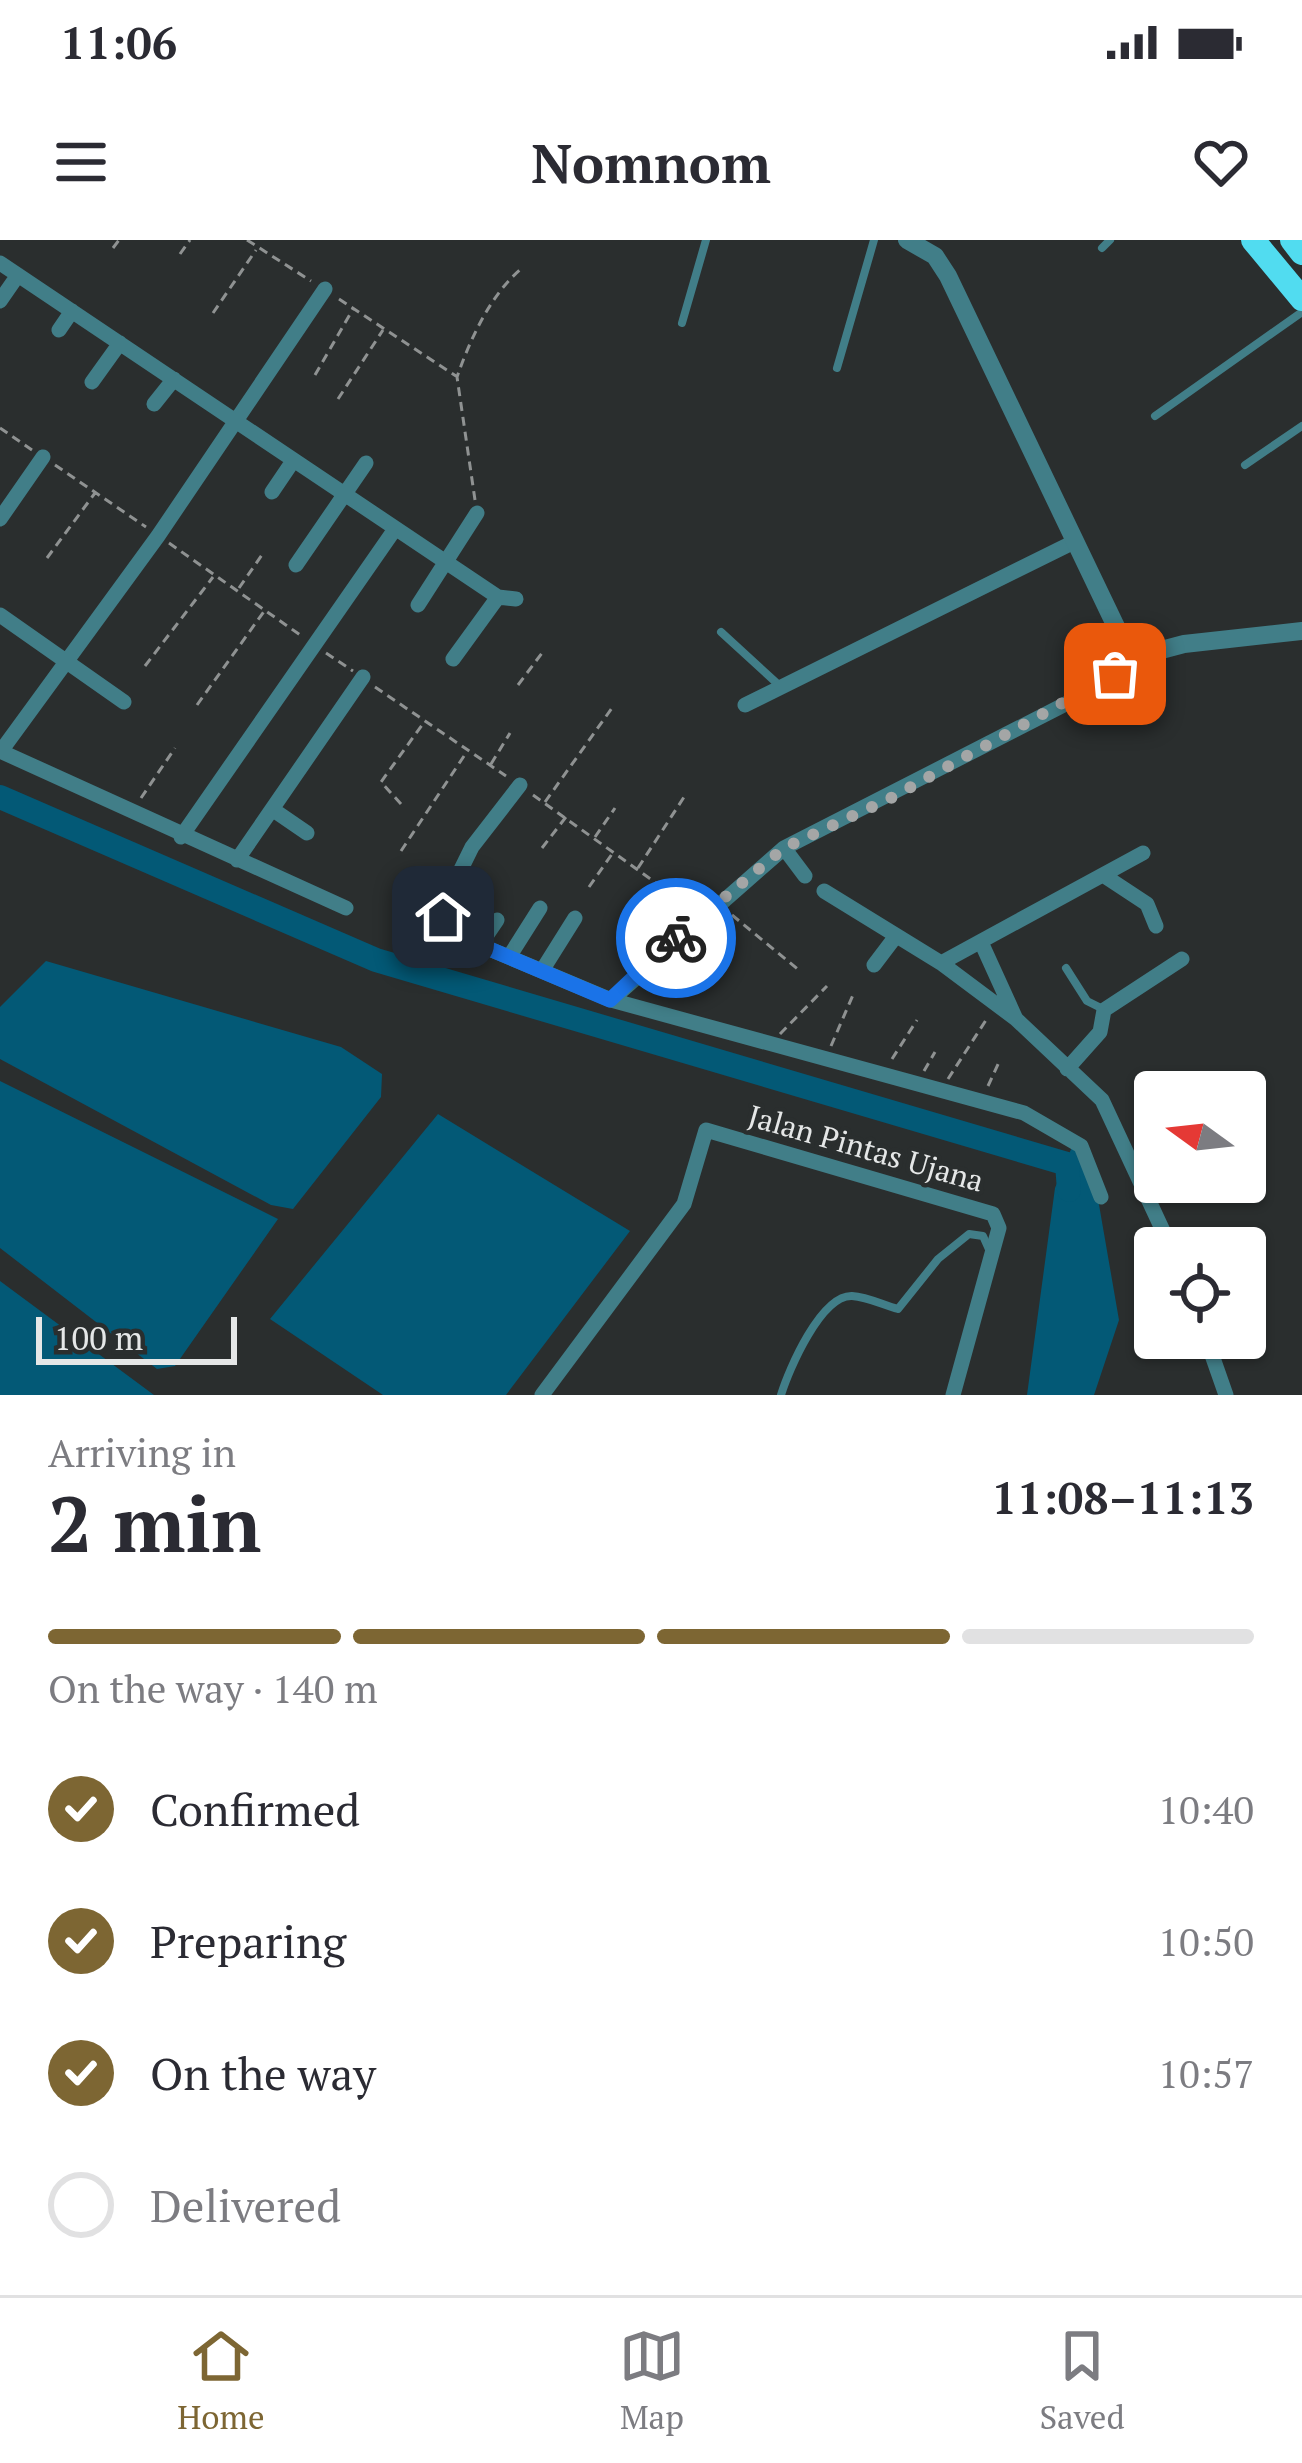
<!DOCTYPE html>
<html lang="en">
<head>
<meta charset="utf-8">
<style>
  body { margin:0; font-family:"PT Serif",serif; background:#f2f2f3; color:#2b2b33; height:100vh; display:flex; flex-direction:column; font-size:45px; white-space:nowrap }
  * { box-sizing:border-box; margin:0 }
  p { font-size:39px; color:#7c7c81 }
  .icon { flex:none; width:66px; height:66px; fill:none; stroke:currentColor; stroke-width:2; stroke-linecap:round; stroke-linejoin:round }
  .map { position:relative; height:1155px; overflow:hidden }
  .side { display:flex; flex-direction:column; background:#fff; flex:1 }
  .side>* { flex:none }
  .needle { width:78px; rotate:285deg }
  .controls { position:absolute; left:1134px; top:831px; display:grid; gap:24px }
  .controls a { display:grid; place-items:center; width:132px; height:132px; border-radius:12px; background:#fff; box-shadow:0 3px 9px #0004; font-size:60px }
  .scale { position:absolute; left:36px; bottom:30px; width:201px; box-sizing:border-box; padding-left:12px; border:6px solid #e5e7e7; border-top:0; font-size:33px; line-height:42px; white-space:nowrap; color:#e5e7e7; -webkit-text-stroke:9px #2a2e2e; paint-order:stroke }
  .pin { position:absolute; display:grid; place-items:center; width:102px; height:102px; color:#fff; margin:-51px; border-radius:24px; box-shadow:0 6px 18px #0006 }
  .courier { position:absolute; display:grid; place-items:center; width:120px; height:120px; margin:-60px; border:9px solid #1a73e8; border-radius:50%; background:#fff; color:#222; box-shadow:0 3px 15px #0007 }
  .headline em { font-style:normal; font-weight:700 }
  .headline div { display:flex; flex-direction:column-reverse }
  .headline { display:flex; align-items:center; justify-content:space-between; height:204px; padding:0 48px }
  h1 { font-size:78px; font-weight:700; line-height:90px }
  .bar { display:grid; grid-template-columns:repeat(4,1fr); gap:18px 12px; align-content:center; height:144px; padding:0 48px }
  .bar i { height:15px; border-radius:9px; background:#e1e1e2 }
  .bar .on { background:#7d6633 }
  .bar p { grid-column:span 4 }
  ol { padding:0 48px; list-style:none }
  li { display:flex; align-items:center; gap:36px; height:132px }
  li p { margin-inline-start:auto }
  li .icon { padding:12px; border-radius:50%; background:#7d6633; color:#fff; stroke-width:4 }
  li:last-child { color:#7c7c81 }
  li i { width:66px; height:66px; border:6px solid #e1e1e2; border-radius:50% }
  .status { display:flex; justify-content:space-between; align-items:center; height:84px; padding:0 60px; background:#fff; direction:ltr }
  .status svg { height:33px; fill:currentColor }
  header { display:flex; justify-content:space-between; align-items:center; height:156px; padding:0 48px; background:#fff; font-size:54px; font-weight:700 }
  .tabs { display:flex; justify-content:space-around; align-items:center; height:168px; border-top:3px solid #e1e1e2; background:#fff; font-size:33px; color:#7c7c81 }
  .tabs a { display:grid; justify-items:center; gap:6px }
  .tabs .on { color:#7d6633 }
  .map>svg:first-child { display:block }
  .water { fill:#035976 }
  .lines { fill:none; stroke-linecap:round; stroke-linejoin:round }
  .river { stroke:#035976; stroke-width:24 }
  .path { stroke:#8f9292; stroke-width:3; stroke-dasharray:9 6; stroke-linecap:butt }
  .service { stroke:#417e88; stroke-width:8 }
  .minor { stroke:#417e88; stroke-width:15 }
  .tertiary { stroke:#417e88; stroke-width:18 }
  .trunk { stroke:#51dcf0; stroke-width:24 }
  .done { stroke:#a4a6a6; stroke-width:12; stroke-dasharray:0 21.6 }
  .route { stroke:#1a73e8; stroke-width:15 }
  .labels { text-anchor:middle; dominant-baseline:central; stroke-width:9; stroke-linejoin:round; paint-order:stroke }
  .street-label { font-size:30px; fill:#e5e7e7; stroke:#2a2e2e }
</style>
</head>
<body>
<div class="status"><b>11:06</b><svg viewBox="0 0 49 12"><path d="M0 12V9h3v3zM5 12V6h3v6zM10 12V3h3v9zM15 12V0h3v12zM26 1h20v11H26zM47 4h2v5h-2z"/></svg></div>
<header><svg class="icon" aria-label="menu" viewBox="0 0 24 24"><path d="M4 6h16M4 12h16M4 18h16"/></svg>Nomnom<svg class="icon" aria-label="heart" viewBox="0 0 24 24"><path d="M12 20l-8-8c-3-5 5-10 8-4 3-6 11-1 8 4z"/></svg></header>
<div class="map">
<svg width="1302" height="1155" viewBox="0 0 1302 1155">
  <rect width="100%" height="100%" fill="#2a2e2e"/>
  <!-- water -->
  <path class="water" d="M46,721L341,807L382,834L381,857L293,969L271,965L0,819V767Z
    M0,841L278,979L175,1126L157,1129L0,1008Z
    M438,874L630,991L506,1155H383L270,1079Z
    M1074,902L1093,930L1119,1080L1094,1155H1027L1055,948Z
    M0,1041L154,1155H0Z"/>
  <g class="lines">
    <!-- river -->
    <path class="river" d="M0,557L376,720L1067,924L1069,950"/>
    <!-- path -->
    <path class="path" d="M247,0L311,41
      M113,8L119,0
      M180,14L190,0
      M339,59L456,136
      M213,73L256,10
      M315,135L353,69
      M338,159L383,90
      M0,188L32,210
      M55,225L146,287
      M475,260L457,137C470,100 490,55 521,29
      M169,303L303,397
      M47,318L95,253
      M239,348L264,312
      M326,413L353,431
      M145,426L213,337
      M518,445L545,409
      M375,447L506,536
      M197,465L265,370
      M491,524L510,493
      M533,555L691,668
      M141,558L175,508
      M545,562L612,468
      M401,564L381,542L422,485
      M595,597L615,568
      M542,608L566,577
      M401,611L466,513
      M638,628L686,554
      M589,647L612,614
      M732,675L800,731
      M631,721L667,656
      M780,794L827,746
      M831,806L853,755
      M892,819L917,780
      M924,831L935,812
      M948,839L988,777
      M988,846L1000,820"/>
    <!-- service -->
    <path class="service" d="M1102,8L1110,0
      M682,83L706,0
      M837,128L874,0
      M1155,176L1302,72
      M1245,225L1302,186
      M721,392L781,447
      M1066,728L1087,761L1103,769
      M781,1155C789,1129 821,1055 852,1056C868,1057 883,1065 898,1069L938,1019L969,994L983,996L991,1014"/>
    <!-- minor -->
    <path class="minor" d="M0,23L498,357L516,359
      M0,61L18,35
      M59,90L72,71
      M92,142L120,103
      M154,164L174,139
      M272,252L293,221
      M0,279L43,217
      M296,325L366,223
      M418,365L477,273
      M0,375L124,462
      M453,419L498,357
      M745,465L1076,301
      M0,511L346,668
      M1,511L158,296L325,49
      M520,545L472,607L440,672L480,705L611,760L784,608L1085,454L1131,418
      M272,569L307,593
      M181,597L395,289
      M784,608L805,636
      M237,620L363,437
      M1103,635L1147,664L1156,686
      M824,651L941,723L1016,779L1102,860L1171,1008
      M981,702L1016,779
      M480,705L497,680
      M509,717L540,668
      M941,723L1143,613
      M874,725L896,696
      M543,729L575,678
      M611,760L1024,873L1081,906L1101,957
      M1067,829L1100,792L1104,770L1182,719
      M1206,1098L1226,1155
      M542,1155L684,964L706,890L993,974L999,988L953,1155"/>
    <!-- tertiary -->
    <path class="tertiary" d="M907,0L935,16L948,36L1131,418L1184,404L1302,391"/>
    <!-- trunk -->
    <path class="trunk" d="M1253,0L1302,59
      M1292,0L1302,13"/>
  </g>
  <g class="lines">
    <!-- done -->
    <path class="done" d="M676,698L784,608L889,559L1115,434"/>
    <!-- route -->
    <path class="route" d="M443,677L480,705L610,760L676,698"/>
  </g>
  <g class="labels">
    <!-- street labels -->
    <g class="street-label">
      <text transform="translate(866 908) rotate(16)">Jalan Pintas Ujana</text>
    </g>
  </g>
</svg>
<div class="controls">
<a><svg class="needle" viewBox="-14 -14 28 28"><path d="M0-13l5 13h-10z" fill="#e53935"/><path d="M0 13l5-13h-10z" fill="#7c7c81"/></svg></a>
<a><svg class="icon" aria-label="locate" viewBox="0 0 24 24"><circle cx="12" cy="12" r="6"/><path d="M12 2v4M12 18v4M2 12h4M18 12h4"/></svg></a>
</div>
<div class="scale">100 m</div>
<div class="pin" style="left:1115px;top:434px;background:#ea580c"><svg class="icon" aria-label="bag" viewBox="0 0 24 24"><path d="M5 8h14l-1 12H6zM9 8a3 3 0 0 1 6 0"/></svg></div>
<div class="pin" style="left:443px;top:677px;background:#1f2937"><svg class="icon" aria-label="home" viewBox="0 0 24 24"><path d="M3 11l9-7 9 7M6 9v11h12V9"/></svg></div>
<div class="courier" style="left:676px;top:698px"><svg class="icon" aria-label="bike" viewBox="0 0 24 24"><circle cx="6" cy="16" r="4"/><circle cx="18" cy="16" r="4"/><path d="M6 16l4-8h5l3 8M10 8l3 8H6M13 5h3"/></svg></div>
</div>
<section class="side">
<div class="headline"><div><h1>2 min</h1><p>Arriving in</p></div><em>11:08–11:13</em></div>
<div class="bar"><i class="on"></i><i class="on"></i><i class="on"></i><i></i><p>On the way · 140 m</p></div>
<ol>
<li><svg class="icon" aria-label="check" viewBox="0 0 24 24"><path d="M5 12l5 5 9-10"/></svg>Confirmed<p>10:40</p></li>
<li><svg class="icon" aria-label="check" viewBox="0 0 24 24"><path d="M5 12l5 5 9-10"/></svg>Preparing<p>10:50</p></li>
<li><svg class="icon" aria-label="check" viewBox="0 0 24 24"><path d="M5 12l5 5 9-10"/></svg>On the way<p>10:57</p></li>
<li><i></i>Delivered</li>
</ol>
</section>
<nav class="tabs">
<a class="on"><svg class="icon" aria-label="home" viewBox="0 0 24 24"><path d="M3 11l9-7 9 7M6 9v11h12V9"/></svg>Home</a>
<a><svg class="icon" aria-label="map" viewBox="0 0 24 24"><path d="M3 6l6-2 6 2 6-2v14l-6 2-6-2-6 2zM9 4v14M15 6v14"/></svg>Map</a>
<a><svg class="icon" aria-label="saved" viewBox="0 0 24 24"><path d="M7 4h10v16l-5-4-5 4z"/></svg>Saved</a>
</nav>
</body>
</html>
